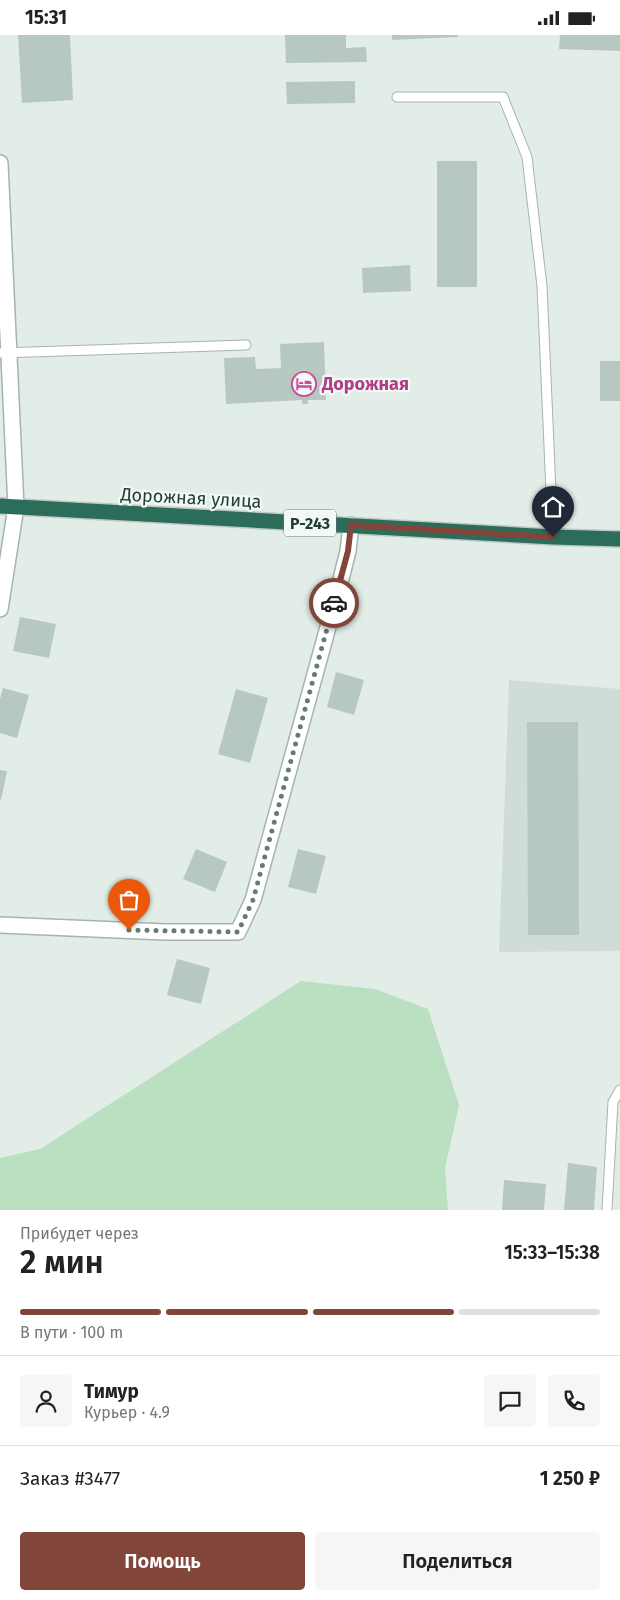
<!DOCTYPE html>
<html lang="ru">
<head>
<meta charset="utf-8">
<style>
  body { margin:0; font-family:"Fira Sans",sans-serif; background:#f6f6f6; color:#222; height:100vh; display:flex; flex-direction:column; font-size:19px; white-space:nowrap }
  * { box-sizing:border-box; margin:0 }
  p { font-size:16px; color:#767676 }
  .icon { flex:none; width:28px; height:28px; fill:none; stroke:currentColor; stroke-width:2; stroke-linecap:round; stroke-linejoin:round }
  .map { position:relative; height:1175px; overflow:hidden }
  .panel { display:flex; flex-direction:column; background:#fff; flex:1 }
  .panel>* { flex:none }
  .pin { position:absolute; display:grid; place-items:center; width:42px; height:42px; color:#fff; margin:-51px -21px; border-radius:50% 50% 50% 0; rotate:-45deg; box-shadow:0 0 5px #0007 }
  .pin .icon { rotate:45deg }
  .courier { position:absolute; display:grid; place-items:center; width:50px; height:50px; margin:-25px; border:4px solid #824539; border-radius:50%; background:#fff; color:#222; box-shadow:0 1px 6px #0007 }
  .headline em { font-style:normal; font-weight:600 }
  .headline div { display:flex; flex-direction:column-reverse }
  .headline { display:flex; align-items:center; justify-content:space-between; height:85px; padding:0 20px }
  h1 { font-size:32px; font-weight:600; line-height:38px }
  .bar { display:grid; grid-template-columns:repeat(4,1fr); gap:8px 5px; align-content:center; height:60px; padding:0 20px }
  .bar i { height:6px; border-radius:4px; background:#e0e0e0 }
  .bar .on { background:#824539 }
  .bar p { grid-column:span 4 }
  .line { display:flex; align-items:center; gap:12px; padding:0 20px; border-top:1px solid #e0e0e0 }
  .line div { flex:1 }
  .round { display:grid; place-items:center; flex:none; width:52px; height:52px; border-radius:5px; background:#f6f6f6 }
  .action { display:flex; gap:10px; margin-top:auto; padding:10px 20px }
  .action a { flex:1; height:58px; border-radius:5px; background:#824539; color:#fff; font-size:20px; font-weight:600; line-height:58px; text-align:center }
  .action a+a { background:#f6f6f6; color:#222 }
  .status { display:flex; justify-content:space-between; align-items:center; height:35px; padding:0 25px; background:#fff; direction:ltr }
  .status svg { height:14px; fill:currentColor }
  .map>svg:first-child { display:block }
  .built { fill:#d0ddd6 }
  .green { fill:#badfc1 }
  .building { fill:#b7c8c0 }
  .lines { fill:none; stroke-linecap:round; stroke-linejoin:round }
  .lane-casing { stroke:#a4b5ae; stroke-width:11 }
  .street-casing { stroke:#a4b5ae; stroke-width:18 }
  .highway-casing { stroke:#c1c9c6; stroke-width:18 }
  .lane { stroke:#fff; stroke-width:9 }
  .street { stroke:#fff; stroke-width:15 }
  .highway { stroke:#2b6c5a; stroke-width:15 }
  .done { stroke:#657b73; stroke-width:5; stroke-dasharray:0 9 }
  .route { stroke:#824539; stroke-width:6 }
  .labels { text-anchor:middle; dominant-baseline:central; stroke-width:4.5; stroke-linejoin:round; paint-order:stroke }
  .shield { fill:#f2f9f5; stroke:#60766e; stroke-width:1 }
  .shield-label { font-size:16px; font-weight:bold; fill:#213e34 }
  .hotel-label { font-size:18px; font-weight:bold; fill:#b23c85; stroke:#f2f9f5; text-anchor:start }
  .street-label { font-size:18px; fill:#213e34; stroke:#f2f9f5 }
</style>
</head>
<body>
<div class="status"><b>15:31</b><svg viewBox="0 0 49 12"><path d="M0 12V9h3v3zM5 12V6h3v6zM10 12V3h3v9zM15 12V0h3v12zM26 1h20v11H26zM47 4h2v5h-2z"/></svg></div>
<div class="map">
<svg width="620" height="1175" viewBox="0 0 620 1175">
  <rect width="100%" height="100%" fill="#e2ede7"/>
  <!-- built -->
  <path class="built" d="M509,645L620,654V916L499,917Z"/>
  <!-- green -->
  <path class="green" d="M301,946L375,954L428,974L459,1070L445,1133L448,1175H0V1123L40,1114Z"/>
  <!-- building -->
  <path class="building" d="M18,0H70L73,65L22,68Z
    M285,0H346V13L366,12L367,27L286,28Z
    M392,0H458V2L392,5Z
    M560,0H620V16L559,14Z
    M355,46V68L287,69L286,47Z
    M437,126H477V252H437Z
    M410,230L411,256L363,258L362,233Z
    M324,307L326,365H308V369H302V365L226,369L224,323L255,322L256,334L281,333L280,309Z
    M600,326H620V366H600Z
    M20,582L56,589L49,623L13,616Z
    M336,637L364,645L354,680L327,672Z
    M3,653L29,660L17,703L0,698V664Z
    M236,654L268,663L250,728L218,719Z
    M527,687H578L579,900H528Z
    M0,735L7,736L1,765L0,764Z
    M196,814L227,827L215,857L183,844Z
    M298,814L326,821L316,859L288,852Z
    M177,924L210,933L201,969L167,960Z
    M568,1128L597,1132L594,1175H564Z
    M504,1145L546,1149L544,1175H502Z"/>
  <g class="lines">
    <defs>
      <path id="lane" d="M397,62H503L527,122L542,251L553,502
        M0,318L246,310
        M607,1175L613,1067L620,1055"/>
      <path id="street" d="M0,128L16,472L0,574
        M0,890L165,897H238L253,865L339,552L348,516L351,490"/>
      <path id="highway" d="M0,471L553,502L620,504"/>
    </defs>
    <!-- lane casing -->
    <use href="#lane" class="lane-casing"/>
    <!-- street casing -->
    <use href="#street" class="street-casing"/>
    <!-- highway casing -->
    <use href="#highway" class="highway-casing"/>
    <!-- lane -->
    <use href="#lane" class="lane"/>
    <!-- street -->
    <use href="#street" class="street"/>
    <!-- highway -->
    <use href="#highway" class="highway"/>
  </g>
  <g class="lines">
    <!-- done -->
    <path class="done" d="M129,895L238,897L253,865L334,568"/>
    <!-- route -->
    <path class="route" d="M334,568L348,516L351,490L553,502"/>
  </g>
  <!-- icons -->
  <defs>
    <symbol id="hotel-ring" viewBox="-11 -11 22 22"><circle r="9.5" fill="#f2f9f5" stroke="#d1479c" stroke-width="1.5"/><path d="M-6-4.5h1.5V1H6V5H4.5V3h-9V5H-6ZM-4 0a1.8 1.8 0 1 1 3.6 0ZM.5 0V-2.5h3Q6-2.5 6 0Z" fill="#d1479c"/></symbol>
  </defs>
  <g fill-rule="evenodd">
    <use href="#hotel-ring" x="290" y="335" width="28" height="28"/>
  </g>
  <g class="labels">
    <!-- shield labels -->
    <rect class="shield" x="284" y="474.5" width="52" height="27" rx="4"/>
    <g class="shield-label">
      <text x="310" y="488">Р-243</text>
    </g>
    <!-- hotel labels -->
    <g class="hotel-label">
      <text x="322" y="349">Дорожная</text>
    </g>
    <!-- street labels -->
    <g class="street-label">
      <text transform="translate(191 463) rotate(3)">Дорожная улица</text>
    </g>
  </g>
</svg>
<div class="pin" style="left:129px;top:895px;background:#ea580c"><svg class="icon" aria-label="bag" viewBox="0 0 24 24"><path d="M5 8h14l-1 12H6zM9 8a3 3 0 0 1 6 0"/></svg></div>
<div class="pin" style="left:553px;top:502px;background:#1f2937"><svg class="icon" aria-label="home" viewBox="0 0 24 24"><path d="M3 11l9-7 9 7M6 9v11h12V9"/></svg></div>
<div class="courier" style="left:334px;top:568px"><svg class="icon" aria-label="car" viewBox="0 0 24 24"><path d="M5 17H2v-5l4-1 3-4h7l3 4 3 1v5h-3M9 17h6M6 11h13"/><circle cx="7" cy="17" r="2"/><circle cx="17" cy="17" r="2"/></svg></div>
</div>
<section class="panel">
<div class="headline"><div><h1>2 мин</h1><p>Прибудет через</p></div><em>15:33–15:38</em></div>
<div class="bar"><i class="on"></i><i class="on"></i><i class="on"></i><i></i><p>В пути · 100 m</p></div>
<div class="line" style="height:90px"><a class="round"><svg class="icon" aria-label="person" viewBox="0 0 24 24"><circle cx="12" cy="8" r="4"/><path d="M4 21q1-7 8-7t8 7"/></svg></a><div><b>Тимур</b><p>Курьер · 4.9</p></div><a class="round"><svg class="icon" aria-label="chat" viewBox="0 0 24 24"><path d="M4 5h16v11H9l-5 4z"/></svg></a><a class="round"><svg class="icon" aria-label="phone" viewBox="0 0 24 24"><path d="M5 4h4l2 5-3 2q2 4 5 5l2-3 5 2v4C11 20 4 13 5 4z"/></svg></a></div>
<div class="line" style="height:65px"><div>Заказ #3477</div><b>1 250 ₽</b></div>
<div class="action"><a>Помощь</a><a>Поделиться</a></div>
</section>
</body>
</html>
